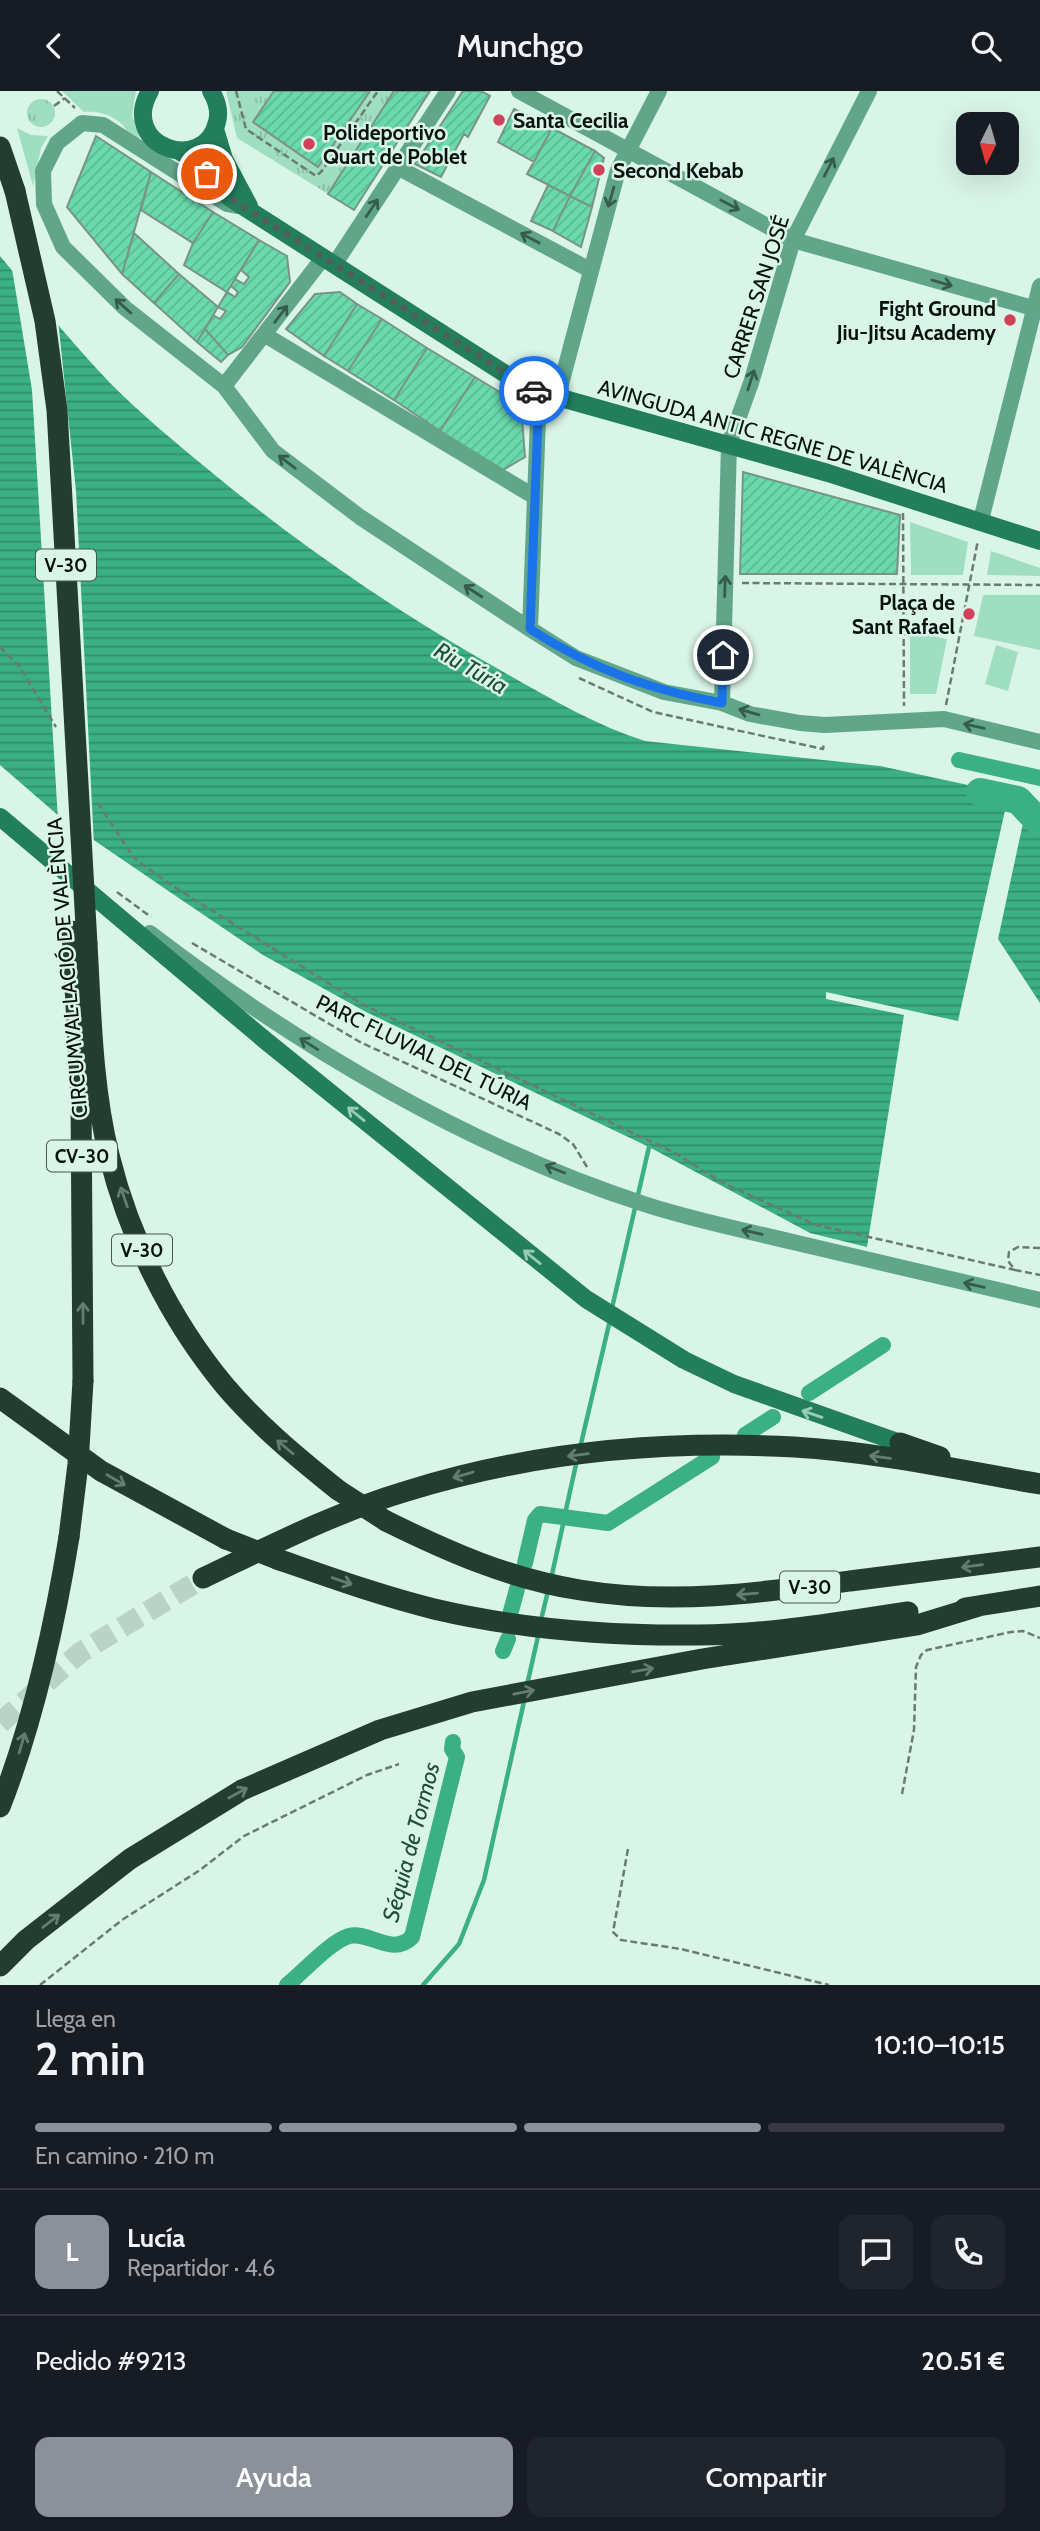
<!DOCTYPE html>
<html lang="es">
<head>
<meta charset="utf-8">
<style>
  body { margin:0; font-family:Cabin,sans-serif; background:#20242c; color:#f1f3f6; height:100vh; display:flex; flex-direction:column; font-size:26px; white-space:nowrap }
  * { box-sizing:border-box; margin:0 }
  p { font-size:23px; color:#9ea1a6 }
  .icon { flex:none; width:38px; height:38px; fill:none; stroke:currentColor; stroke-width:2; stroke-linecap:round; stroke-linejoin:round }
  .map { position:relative; height:1894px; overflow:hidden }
  .sheet { display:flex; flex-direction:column; background:#171b24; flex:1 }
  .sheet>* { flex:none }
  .needle { width:46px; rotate:185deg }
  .buttons { position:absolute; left:956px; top:21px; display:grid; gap:14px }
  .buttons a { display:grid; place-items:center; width:63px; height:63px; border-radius:14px; background:#171b24; box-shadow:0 7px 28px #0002; font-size:35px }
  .pin { position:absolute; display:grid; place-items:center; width:60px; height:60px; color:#fff; margin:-30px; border:4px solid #fff; border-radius:50%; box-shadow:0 2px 7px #0007 }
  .courier { position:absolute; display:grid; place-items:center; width:70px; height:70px; margin:-35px; border:5px solid #1a73e8; border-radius:50%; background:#fff; color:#222; box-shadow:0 2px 9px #0007 }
  .headline em { font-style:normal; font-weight:600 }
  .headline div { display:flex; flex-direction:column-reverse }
  .headline { display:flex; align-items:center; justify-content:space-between; height:119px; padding:0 35px }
  h1 { font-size:46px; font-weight:600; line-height:52px }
  .bar { display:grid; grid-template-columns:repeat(4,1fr); gap:10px 7px; align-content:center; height:84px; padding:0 35px }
  .bar i { height:9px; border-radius:5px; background:#363941 }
  .bar .active { background:#8c9099 }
  .bar p { grid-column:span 4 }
  .line { display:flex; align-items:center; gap:18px; padding:0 35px; border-top:2px solid #363941 }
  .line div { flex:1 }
  .round { display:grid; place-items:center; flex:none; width:74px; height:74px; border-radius:14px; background:#20242c }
  .button { display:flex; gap:14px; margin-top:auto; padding:14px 35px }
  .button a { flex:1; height:80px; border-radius:14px; background:#8c9099; color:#fff; font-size:28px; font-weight:600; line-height:80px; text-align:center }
  .button a+a { background:#20242c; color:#f1f3f6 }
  header { display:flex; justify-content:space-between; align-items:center; height:91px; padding:0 35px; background:#171b24; font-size:32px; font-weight:600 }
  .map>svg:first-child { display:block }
  .grass { fill:#a0dec1 }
  .park { fill:url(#park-tufts) }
  .water { fill:url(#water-rules) }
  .pier { fill:#d9f5e8 }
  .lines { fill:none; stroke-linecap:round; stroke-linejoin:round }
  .stream { stroke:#3baf85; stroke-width:4.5 }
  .canal { stroke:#3baf85; stroke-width:16 }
  .river { stroke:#3baf85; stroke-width:28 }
  .building { fill:url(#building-hatch); stroke:#799386; stroke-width:2 }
  .highway-tunnel { stroke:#bad3c7; stroke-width:21; stroke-dasharray:21 10; stroke-linecap:butt }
  .path { stroke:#697b73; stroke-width:2.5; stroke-dasharray:7 3.5; stroke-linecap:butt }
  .street { stroke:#62a689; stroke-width:16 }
  .secondary { stroke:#227e5d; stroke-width:18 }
  .highway { stroke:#243d32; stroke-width:21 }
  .highway-bridge { stroke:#243d32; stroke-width:21 }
  .oneway { stroke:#355c4c }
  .oneway2 { stroke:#99cbb7 }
  .oneway3 { stroke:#637d72 }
  .done { stroke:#51615a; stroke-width:7; stroke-dasharray:0 12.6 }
  .route { stroke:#1a73e8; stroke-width:9 }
  .poi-dot { fill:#d2415a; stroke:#d9f5e8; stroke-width:2.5 }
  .labels { text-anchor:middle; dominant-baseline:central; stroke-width:5; stroke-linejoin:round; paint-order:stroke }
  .shield { fill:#d9f5e8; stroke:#47564f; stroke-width:2 }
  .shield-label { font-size:19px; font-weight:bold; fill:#08120e }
  .poi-label { font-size:21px; font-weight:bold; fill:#08120e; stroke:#d9f5e8; text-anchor:start }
  .street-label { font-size:21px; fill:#08120e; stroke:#d9f5e8 }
  .water-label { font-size:23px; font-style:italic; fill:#1e4d3b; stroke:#d9f5e8 }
</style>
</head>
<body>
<header><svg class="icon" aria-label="back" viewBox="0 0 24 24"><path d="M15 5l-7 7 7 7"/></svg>Munchgo<svg class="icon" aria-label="search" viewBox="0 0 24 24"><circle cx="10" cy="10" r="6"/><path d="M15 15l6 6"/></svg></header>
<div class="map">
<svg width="1040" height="1894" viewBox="0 0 1040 1894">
  <defs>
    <pattern id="park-tufts" width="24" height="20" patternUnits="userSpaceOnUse" patternTransform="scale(1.75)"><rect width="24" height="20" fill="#a0dec1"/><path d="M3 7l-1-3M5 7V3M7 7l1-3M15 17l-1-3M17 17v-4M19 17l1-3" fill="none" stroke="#88bda5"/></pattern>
    <pattern id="water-rules" width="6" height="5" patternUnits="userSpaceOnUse" patternTransform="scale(1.75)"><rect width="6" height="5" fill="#3baf85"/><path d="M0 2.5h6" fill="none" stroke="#308d6b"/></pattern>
    <pattern id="building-hatch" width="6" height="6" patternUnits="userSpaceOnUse" patternTransform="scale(1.75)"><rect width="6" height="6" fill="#6adaad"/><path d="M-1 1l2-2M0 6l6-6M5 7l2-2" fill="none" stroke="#5aba94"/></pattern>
  </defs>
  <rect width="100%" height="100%" fill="#d9f5e8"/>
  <!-- grass -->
  <path class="grass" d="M62,0H136L132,24L140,48L128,43C123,27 100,19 84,21Z
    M17,37L31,44L48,45L41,57L33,95Z
    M910,431L968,451L963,484H911Z
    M991,460L1040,477V485L987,484Z
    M983,504H1040V559L974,545Z
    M910,540L947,548L936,603H910Z
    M996,554L1018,561L1008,600L985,593Z"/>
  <!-- park -->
  <path class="park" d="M226,0H394L328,103L237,47Z
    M27 22a14 14 0 1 1 28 0a14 14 0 1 1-28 0Z"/>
  <!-- water -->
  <path class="water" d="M0,165C36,208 72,252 111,293C142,324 176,352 210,380C297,452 387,514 484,570C536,599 588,632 645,650L880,675L1019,705L1018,713L1003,711L1006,715L958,930L826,901V908L904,924L867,1156L810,1142L649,1056L366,921L263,864L167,799L60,726L0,674Z
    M1028,709L1040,712V912L998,848Z"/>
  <!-- pier -->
  <path class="pier" d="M11,172L58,229L76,400L94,754L58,729L32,299Z"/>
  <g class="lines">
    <!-- stream -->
    <path class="stream" d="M612,1217L649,1056
      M580,1357L610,1229
      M565,1423L577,1369
      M551,1488L564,1429
      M541,1529L548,1500
      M527,1594L539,1541
      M423,1894L459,1853L484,1789L525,1606"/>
    <!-- canal -->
    <path class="canal" d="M959,669L1040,687
      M809,1302L883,1254
      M745,1344L773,1326
      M525,1472L535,1429L540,1423L608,1432L712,1366
      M511,1520L517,1498
      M503,1560L508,1548
      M287,1894C302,1882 331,1850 349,1845C370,1840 392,1866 412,1846L457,1666L452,1658L453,1651"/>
    <!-- river -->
    <path class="river" d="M980,701L1018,709L1040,732"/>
  </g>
  <!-- building -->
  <path class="building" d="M274,0H370L318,76L253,31Z
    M394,0H430L354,119L328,103Z
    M463,0H481L490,5L468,46L464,43L441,86L415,73Z
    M514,18L552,37L534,71L498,51Z
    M552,37L595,60L570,105L527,83Z
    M96,45L151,81L122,183L67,116Z
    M595,60L604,67L592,116L570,105Z
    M151,81L213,121L193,152L141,119Z
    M548,94L570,105L553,140L531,130Z
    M570,105L592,116L581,156L553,140Z
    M213,121L259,149L227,201L184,174L193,152Z
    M134,142L179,183L154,212L122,183Z
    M259,149L287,165L290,191L242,256L228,264L205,238L213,224L220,228L226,220L218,216L227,201L235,206L238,201L231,195L235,188L244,193L249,186L241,179Z
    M179,183L218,216L197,251L154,212Z
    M340,201L357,213L324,265L286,238L315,203Z
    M357,213L382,228L348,280L324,265Z
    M382,228L427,257L394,309L348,280Z
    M205,238L228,264L221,271L197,251Z
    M427,257L475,286L440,340L394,309Z
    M475,286L521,314L525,366L503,379L440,340Z
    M743,381L900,424L897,483H740Z"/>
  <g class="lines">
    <!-- highway-tunnel -->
    <path class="highway-tunnel" d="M0,1632L81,1561L203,1487"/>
    <!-- path -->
    <path class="path" d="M57,0L75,17
      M236,0L246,38L316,85L321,81L378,0
      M54,15L65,7
      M903,422L904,615
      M742,492L1040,494
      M0,556L19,575L56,636
      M579,587L653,621L823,658L824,651
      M946,614L978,449
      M98,712L134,767L171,794L362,913L675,1062L723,1092L816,1134L1015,1179
      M117,801L151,826
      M192,852L360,951L559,1043L573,1053L587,1076
      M1040,1157L1018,1156L1009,1161L1008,1170L1015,1179L1040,1184
      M902,1703L914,1639L916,1576L921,1564L927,1559L1011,1541L1023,1540L1040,1547
      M628,1758L613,1841L621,1849L681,1858L829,1894
      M40,1894L122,1829L200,1779L244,1745L367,1684L399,1673"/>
    <!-- street -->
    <path class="street" d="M519,0L793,149L1040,219
      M399,77L590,179
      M237,115L227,113L103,34L82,32L57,52L43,80L44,113L63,156L125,217L224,295L273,360L360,426L530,538L576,567L664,601L722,612L750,623L800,632L825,634L944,628L1040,651
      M334,174L448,0
      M265,244L535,406
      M224,295L323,167
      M557,308L618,79L659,0
      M981,429L1040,195
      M530,538L539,302
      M722,612L729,353L751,292L793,149L869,0
      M150,842C298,955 466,1055 644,1113C693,1129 743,1139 793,1151C875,1170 958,1190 1040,1209"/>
    <!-- secondary -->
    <path class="secondary" d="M150,0C118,55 204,85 217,31C220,20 217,10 211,0
      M215,38L224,68L249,115
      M179,60L194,68L230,107L529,298L828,382L1040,450
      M0,726L266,950L586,1208L684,1269L734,1293L900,1352"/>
    <!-- highway -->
    <path class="highway" d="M0,56L15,100
      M72,840L81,1007L83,1290
      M87,853C91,923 92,995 109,1064C129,1146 171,1230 225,1295C258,1334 298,1367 338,1399
      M0,1307L101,1380L226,1448
      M900,1352L940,1366
      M386,1430C449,1461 510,1488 580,1499C671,1514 760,1502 850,1490C913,1482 977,1474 1040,1466
      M277,1468C329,1486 381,1505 434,1518C519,1538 611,1545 698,1544C768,1544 839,1531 908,1521
      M203,1487C270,1455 336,1421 407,1400C532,1361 664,1349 794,1356C877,1361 959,1379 1040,1393
      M965,1517L1040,1505
      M0,1716C34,1629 54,1538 69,1446
      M0,1875L26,1849L130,1768L242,1699L380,1639L472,1611L702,1568L917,1534L979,1515"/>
    <!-- highway-bridge -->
    <path class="highway-bridge" d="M15,100L45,230L57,319L87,853
      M338,1399L386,1430
      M69,1446L78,1373L83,1290
      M226,1448L277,1468"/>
  </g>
  <!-- one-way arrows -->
  <defs><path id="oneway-shaft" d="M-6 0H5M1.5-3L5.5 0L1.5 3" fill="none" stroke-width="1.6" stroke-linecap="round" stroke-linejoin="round" transform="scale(1.75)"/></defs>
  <g class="oneway">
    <use href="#oneway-shaft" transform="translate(829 76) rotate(-63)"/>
    <use href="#oneway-shaft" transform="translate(611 106) rotate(106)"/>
    <use href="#oneway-shaft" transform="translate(730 114) rotate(28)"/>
    <use href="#oneway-shaft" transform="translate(372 117) rotate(-56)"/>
    <use href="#oneway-shaft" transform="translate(530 147) rotate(-152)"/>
    <use href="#oneway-shaft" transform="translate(942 192) rotate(16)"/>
    <use href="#oneway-shaft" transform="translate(123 215) rotate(-138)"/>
    <use href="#oneway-shaft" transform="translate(281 223) rotate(-53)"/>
    <use href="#oneway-shaft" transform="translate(751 289) rotate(-72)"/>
    <use href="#oneway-shaft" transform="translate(287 371) rotate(-143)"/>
    <use href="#oneway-shaft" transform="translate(725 495) rotate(-88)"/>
    <use href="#oneway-shaft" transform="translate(473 500) rotate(-147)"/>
    <use href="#oneway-shaft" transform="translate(749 621) rotate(-164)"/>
    <use href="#oneway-shaft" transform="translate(974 635) rotate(-167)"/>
    <use href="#oneway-shaft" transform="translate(309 953) rotate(-148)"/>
    <use href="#oneway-shaft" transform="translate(555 1078) rotate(-158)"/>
    <use href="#oneway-shaft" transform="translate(752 1141) rotate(-167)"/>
    <use href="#oneway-shaft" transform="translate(974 1194) rotate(-167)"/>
  </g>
  <g class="oneway2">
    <use href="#oneway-shaft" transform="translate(356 1023) rotate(-141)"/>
    <use href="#oneway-shaft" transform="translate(532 1166) rotate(-141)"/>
    <use href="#oneway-shaft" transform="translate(812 1323) rotate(-161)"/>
  </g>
  <g class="oneway3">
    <use href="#oneway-shaft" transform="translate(124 1106) rotate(-109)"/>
    <use href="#oneway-shaft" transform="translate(83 1222) rotate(-90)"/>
    <use href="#oneway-shaft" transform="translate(285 1356) rotate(-140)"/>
    <use href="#oneway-shaft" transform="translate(578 1364) rotate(173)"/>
    <use href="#oneway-shaft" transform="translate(880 1366) rotate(-172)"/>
    <use href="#oneway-shaft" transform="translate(463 1384) rotate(164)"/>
    <use href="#oneway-shaft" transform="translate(116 1389) rotate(30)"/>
    <use href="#oneway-shaft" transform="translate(972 1475) rotate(173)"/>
    <use href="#oneway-shaft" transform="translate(342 1490) rotate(19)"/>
    <use href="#oneway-shaft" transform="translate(747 1503) rotate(175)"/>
    <use href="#oneway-shaft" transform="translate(643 1579) rotate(-10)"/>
    <use href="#oneway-shaft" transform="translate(524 1601) rotate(-11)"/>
    <use href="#oneway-shaft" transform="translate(22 1652) rotate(-74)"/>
    <use href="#oneway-shaft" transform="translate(238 1702) rotate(-29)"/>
    <use href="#oneway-shaft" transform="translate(51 1830) rotate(-38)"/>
  </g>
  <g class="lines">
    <!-- done -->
    <path class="done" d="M207,83L230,107L534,300"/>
    <!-- route -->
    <path class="route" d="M534,300L539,302L530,538C594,579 648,598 722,612L723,564"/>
  </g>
  <!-- markers -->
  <g class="poi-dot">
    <circle cx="499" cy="29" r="7"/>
    <circle cx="309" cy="53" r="7"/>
    <circle cx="599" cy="79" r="7"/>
    <circle cx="1010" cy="229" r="7"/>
    <circle cx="969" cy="523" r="7"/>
  </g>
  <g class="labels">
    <!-- shield labels -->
    <g class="shield">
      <rect x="36" y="458.5" width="60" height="31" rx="5"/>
      <rect x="47" y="1049.5" width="70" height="31" rx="5"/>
      <rect x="112" y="1143.5" width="60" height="31" rx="5"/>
      <rect x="780" y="1480.5" width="60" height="31" rx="5"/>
    </g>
    <g class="shield-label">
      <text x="66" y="474">V-30</text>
      <text x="82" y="1065">CV-30</text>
      <text x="142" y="1159">V-30</text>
      <text x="810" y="1496">V-30</text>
    </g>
    <!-- poi labels -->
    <g class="poi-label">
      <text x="513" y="29">Santa Cecilia</text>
      <text x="323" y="41">Polideportivo<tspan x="323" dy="24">Quart de Poblet</tspan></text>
      <text x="613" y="79">Second Kebab</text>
      <text x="996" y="217" text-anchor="end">Fight Ground<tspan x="996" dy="24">Jiu-Jitsu Academy</tspan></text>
      <text x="955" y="511" text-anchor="end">Plaça de<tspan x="955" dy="24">Sant Rafael</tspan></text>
    </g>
    <!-- street labels -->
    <g class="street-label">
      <text transform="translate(756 206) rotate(-72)">CARRER SAN JOSÉ</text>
      <text transform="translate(773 345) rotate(16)">AVINGUDA ANTIC REGNE DE VALÈNCIA</text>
      <text transform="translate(67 877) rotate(-95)">CIRCUMVAL·LACIÓ DE VALÈNCIA</text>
      <text transform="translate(424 961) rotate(26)">PARC FLUVIAL DEL TÚRIA</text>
    </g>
    <!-- water labels -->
    <g class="water-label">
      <text transform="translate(471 577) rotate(30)">Riu Túria</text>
      <text transform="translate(411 1751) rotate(-75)">Séquia de Tormos</text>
    </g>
  </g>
</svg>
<div class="buttons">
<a><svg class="needle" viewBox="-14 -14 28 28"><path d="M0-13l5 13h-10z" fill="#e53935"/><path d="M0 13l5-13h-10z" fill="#9ea1a6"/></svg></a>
</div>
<div class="pin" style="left:207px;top:83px;background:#ea580c"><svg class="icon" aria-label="bag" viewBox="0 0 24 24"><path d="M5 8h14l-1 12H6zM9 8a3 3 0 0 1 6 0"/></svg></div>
<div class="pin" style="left:723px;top:564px;background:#1f2937"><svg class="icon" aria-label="home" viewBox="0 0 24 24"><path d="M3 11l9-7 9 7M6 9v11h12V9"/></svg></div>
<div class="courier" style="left:534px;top:300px"><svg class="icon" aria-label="car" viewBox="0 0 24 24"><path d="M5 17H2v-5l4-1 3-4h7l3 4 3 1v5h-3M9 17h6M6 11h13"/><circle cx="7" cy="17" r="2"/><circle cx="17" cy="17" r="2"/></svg></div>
</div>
<section class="sheet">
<div class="headline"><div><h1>2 min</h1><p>Llega en</p></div><em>10:10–10:15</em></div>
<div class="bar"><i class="active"></i><i class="active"></i><i class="active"></i><i></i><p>En camino · 210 m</p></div>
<div class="line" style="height:126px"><b class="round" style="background:#8c9099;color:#fff">L</b><div><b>Lucía</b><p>Repartidor · 4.6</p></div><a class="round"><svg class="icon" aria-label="chat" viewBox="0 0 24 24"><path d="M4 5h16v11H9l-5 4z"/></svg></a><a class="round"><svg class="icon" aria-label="phone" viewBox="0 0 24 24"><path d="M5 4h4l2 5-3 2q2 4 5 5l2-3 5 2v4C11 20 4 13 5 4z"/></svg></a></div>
<div class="line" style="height:91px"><div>Pedido #9213</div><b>20.51 €</b></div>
<div class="button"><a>Ayuda</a><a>Compartir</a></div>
</section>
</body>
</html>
